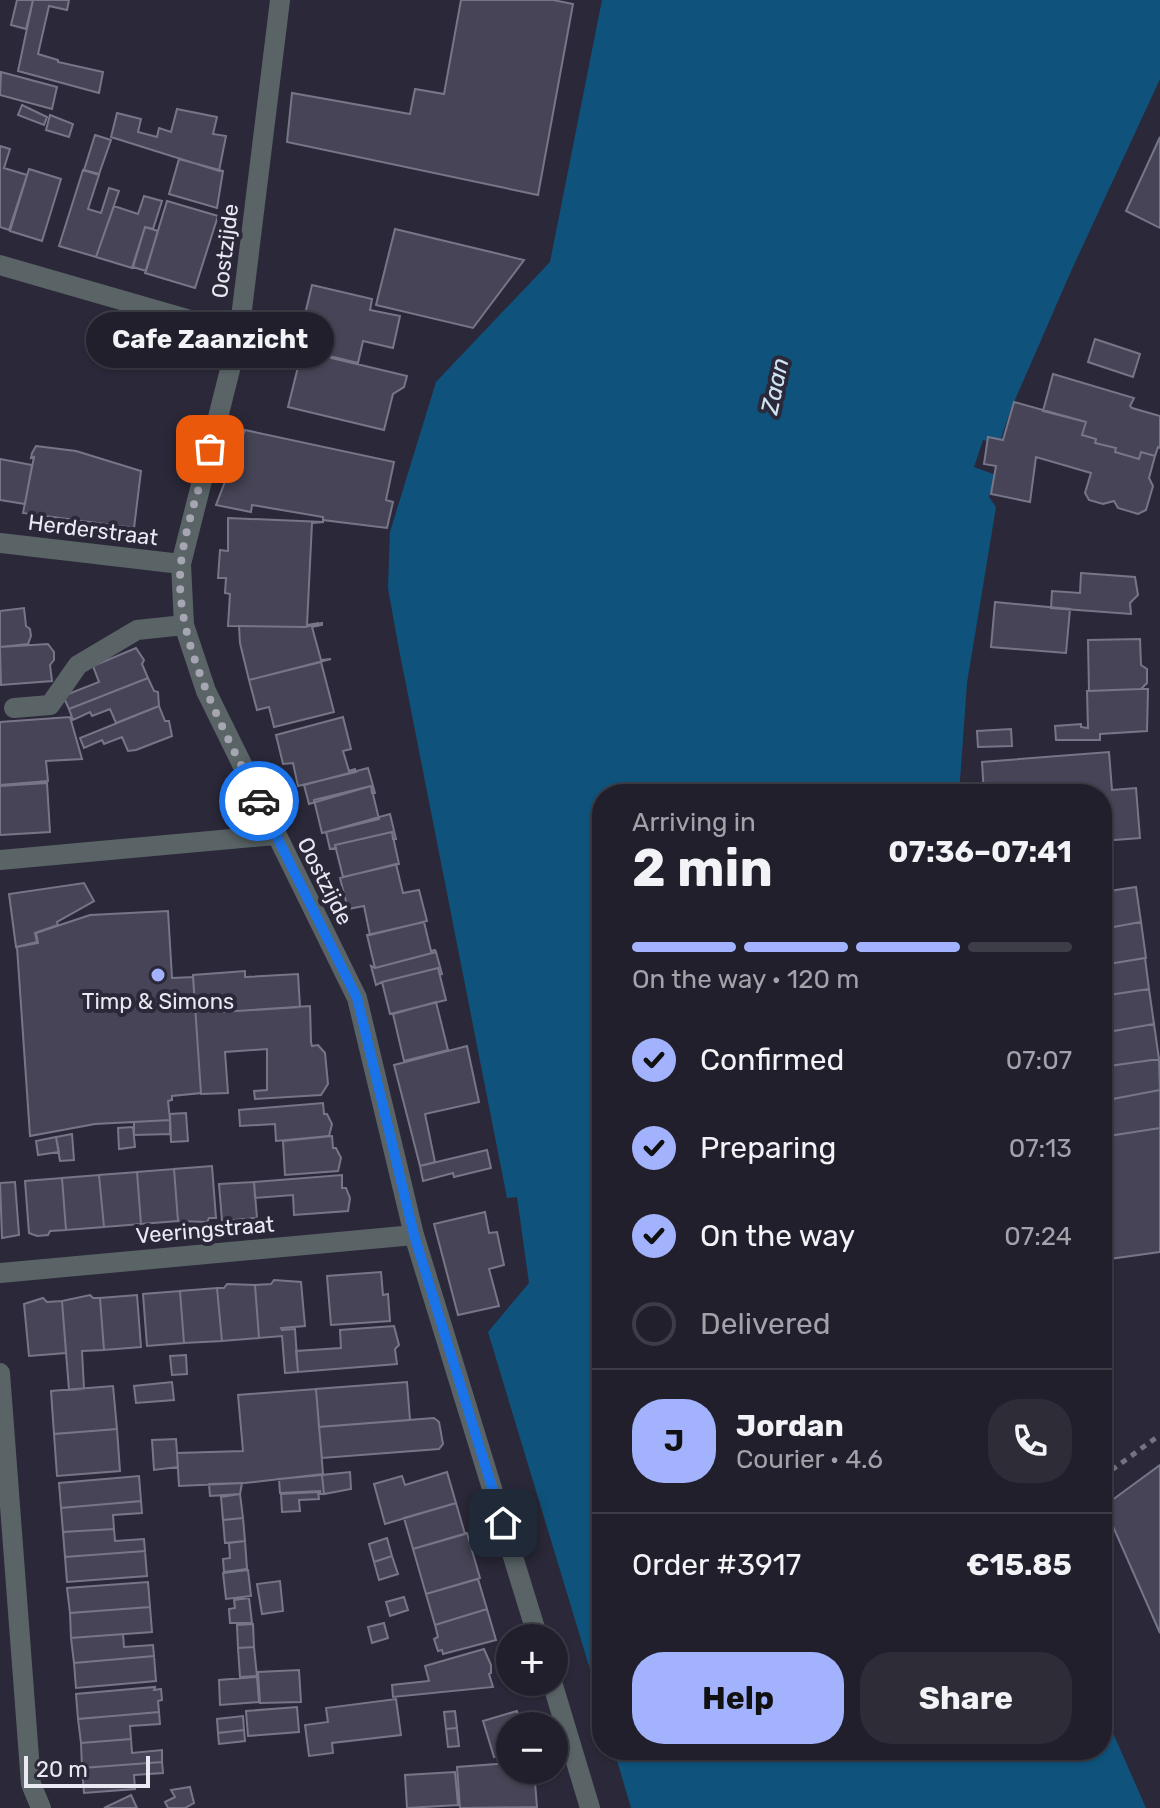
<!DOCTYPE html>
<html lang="en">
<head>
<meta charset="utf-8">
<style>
  body { margin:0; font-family:Rubik,sans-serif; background:#2d2c37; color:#f1f3f6; height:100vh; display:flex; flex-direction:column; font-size:30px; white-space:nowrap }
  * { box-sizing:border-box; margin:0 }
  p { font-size:26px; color:#a2a2a9 }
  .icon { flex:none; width:44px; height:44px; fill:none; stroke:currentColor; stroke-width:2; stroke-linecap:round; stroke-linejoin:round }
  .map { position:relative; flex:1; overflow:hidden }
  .details { position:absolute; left:592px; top:784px; width:520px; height:976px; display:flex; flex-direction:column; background:#201f2b; border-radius:32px; box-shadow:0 2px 6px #0004,0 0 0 2px #3d3d47 }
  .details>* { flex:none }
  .fabs { position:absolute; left:496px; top:1624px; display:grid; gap:16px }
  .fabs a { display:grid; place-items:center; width:72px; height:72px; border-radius:50%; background:#201f2b; box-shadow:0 2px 6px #0004,0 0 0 2px #3d3d47; font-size:40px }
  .scale { position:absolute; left:24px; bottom:20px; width:126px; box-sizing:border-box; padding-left:8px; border:4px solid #e9e8f3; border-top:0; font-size:22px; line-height:28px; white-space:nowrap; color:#e9e8f3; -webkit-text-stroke:6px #2b2939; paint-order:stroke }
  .pin { position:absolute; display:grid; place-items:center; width:68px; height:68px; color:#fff; margin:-34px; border-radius:16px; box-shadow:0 4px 12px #0006 }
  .courier { position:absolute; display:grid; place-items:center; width:80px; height:80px; margin:-40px; border:6px solid #1a73e8; border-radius:50%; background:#fff; color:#222; box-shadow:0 2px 10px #0007 }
  .bubble { position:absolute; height:56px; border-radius:28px; background:#201f2b; box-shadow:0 2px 6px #0004,0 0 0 2px #3d3d47; font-size:26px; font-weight:700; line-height:56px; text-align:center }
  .summary em { font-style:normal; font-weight:700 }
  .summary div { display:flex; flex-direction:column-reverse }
  .summary { display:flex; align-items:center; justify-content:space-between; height:136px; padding:0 40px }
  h1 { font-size:52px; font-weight:700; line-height:60px }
  .bar { display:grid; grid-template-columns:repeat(4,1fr); gap:12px 8px; align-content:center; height:96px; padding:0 40px }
  .bar i { height:10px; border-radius:6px; background:#3d3d47 }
  .bar .active { background:#a3b2fd }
  .bar p { grid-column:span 4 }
  .line { display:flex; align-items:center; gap:20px; padding:0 40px; border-top:2px solid #3d3d47 }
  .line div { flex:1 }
  .round { display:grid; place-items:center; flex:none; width:84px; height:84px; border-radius:32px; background:#2d2c37 }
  ol { padding:0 40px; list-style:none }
  li { display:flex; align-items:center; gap:24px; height:88px }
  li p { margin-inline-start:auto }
  li .icon { padding:8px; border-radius:50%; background:#a3b2fd; color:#111; stroke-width:4 }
  li:last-child { color:#a2a2a9 }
  li i { width:44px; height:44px; border:4px solid #3d3d47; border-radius:50% }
  .primary-button { display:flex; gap:16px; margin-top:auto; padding:16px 40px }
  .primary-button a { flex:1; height:92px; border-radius:32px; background:#a3b2fd; color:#111; font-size:32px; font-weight:700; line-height:92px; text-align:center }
  .primary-button a+a { background:#2d2c37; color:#f1f3f6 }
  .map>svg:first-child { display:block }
  .water { fill:#0f537c }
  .building { fill:#464456; stroke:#777689; stroke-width:2 }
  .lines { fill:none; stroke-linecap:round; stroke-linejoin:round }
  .path { stroke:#757381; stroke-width:5; stroke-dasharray:6 6; stroke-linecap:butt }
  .lane { stroke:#5a6467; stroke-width:20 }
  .street { stroke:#5a6467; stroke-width:20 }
  .done { stroke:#a6a5b2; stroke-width:8; stroke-dasharray:0 14.4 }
  .route { stroke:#1a73e8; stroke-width:10 }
  .poi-dot { fill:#a3b2fd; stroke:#2b2939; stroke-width:3 }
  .labels { text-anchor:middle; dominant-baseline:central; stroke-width:8; stroke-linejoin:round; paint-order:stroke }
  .street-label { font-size:22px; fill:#e9e8f3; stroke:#2b2939 }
  .poi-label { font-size:22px; fill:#e9e8f3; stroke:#2b2939 }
  .water-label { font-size:24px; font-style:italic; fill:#d0e3f2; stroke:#2b2939 }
</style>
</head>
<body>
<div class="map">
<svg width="1160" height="1808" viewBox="0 0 1160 1808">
  <rect width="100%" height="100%" fill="#2b2939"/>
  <!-- water -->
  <path class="water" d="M602,0H1160V79L1072,269L1011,409L999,444L983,440L974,467L996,475L989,497L996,507L967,683L959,794H602V1709L488,1332L529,1283L517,1197L507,1198L398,644L388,588L390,532L436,382L550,262Z
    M1102,1708L1146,1808H631L614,1750H1102Z"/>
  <!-- building -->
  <path class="building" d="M17,0H33L26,29L11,25Z
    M33,0H69L67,10L49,6L38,54L58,60V62L103,72L99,93L18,71Z
    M461,0H553L573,4L538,195L287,142L292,93L410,114L415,89L444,94Z
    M1,72L57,87L52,109L0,95Z
    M22,105L47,117L44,125L18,115Z
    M177,109L217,117L213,134L226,136L219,171L111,137L117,113L141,119L138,132L157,137L159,128L171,132Z
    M50,115L73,124L69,137L46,130Z
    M95,135L111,140L99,174L84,170Z
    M1160,137V228L1126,211Z
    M0,146L10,149L4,168L27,175L9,230L0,227Z
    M179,159L223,171L217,208L169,194Z
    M29,169L61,179L42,241L10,231Z
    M83,170L99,175L88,209L101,213L109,188L119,191L96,257L59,246Z
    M144,196L162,201L153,229L145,227L132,268L96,257L114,206L138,214Z
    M167,201L218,216L195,288L145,273Z
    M145,227L158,231L146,271L133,267Z
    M395,229L524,260L473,328L376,305Z
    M312,285L372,299L370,310L400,316L393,348L363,341L358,363L309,351L314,330L302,327Z
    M1095,339L1140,354L1133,377L1088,362Z
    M302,351L407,376L404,387L393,394L384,430L288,407Z
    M1053,374L1134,398L1130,406L1132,408L1160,416V448L1158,447L1155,456L1141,452L1139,459L1115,452L1116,448L1095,443L1096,439L1082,435L1086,422L1043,411Z
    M1014,402L1086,422L1082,435L1096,439L1095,443L1116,448L1115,452L1139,459L1141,452L1155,456L1149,478L1153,486L1146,510L1138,514L1118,508L1114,501L1103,504L1089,500L1085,493L1091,473L1036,457L1030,502L991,494L996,466L984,464L988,437L1003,440Z
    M245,430L394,462L386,500L393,502L387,528L323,520V517L252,505L251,512L216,505Z
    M36,446L76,451L141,471L134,528L23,513L34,457L31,458L32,453Z
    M0,459L32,465L25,504L0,500Z
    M228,518L324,522L312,523L307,625L319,623L305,627L228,626L230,594L225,593L226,578H218L220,550L228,551Z
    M1081,573L1135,577L1138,595L1130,603L1131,614L1051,608L1052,591L1080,593Z
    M995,602L1070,609L1066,653L991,647Z
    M24,608L26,626L30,629L31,636L28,644L0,647V611Z
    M322,623V625L312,627L321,660L331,659L249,680L240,643L239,626L305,627Z
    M1140,639L1141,665L1147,669V683L1141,689L1089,691L1088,640Z
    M48,644L54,652V660L50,665L52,681L1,685L0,647Z
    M136,648L144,660L142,664L148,678L69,709L63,696L99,682L93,666Z
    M321,662L334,712L274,727L269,707L257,710L249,680Z
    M148,678L154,691L158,692L159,706L116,723L110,709L92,716L90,712L73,720L69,709Z
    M1141,689H1148L1147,731L1100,734V740H1056L1055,726L1081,724V727L1088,728L1087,691Z
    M159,706L165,721H169L172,736L136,750L128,751L122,737L104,744L102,740L84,748L80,738Z
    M70,717L82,759L46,761L48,781L0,785V722Z
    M343,717L351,749L343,751L349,771L355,769L356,772L298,786L293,763L283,764L276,735Z
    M1011,729L1012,746L978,747L977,731Z
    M1109,752L1112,790L1136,788L1140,838L1102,841V794H984L982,762Z
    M368,768L375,793H372L371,786L309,804L304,785Z
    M47,783L50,832L0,835V786Z
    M371,786L379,819L322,833L314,800Z
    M390,814L396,839H393L392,832L335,845L336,848L330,849L326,832Z
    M392,832L399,864L343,877L335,845Z
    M396,864L403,893L419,890L427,921L370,935L364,906L348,909L340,878Z
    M84,883L94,901L57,922L58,925L35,933L37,942L16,947L9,894Z
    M1136,887L1141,922L1102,929V892Z
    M168,911L172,978L193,977L201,1093L172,1096V1100L168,1101L170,1120L95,1124L30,1136L17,947L38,943L36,933L90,915Z
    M424,922L431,951L435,950L436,952L375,968L367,935Z
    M1141,922L1146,958L1102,965V929Z
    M436,952L442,974L440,975L438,968L382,982L376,985L371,966L375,968Z
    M1145,958L1149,989L1102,996V965Z
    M438,968L446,1000L390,1014L382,982Z
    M245,971V977L298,974L300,1007L222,1012V1006L213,1007V1004L195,1005L193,975Z
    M1149,989L1154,1024L1102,1033V996Z
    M436,1002L448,1050L404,1061L393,1014Z
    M213,1004V1007L222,1006V1012L310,1006L311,1042L312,1046L318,1045L325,1053L328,1084L321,1095L255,1099L254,1091L267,1090V1049L225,1052L228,1093L201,1094L195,1005Z
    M1154,1024L1159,1059L1102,1067V1033Z
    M467,1046L479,1102L425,1114L435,1162L420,1166L394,1065Z
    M1159,1059L1160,1090L1102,1101V1067Z
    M1160,1090V1128L1102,1137V1101Z
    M323,1103L324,1114H327L332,1124L329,1136L276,1141L275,1124L240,1126L239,1110Z
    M186,1113L188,1141L171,1142L170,1114Z
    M170,1120V1134L134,1135V1122Z
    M133,1127L135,1147L119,1149L118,1128Z
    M1160,1128V1252L1102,1260V1168L1106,1167L1102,1137Z
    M72,1134L74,1160L60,1161L56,1137Z
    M332,1136L333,1148H336L341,1158L338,1171L285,1175L283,1141Z
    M56,1137L59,1152L38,1155L36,1141Z
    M487,1150L491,1168L454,1177L453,1173L423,1181L420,1166Z
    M212,1166L216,1218H209L207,1222L178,1221L174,1169Z
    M174,1169L178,1221L141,1224L137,1172Z
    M137,1172L141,1224L104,1227L99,1175Z
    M99,1175L104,1227L66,1230L62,1178Z
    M342,1175V1188H346L350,1198L348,1211L294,1215L293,1195L255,1198L254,1182Z
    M62,1178L66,1230L50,1231L48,1235L37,1236L29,1233L25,1181Z
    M15,1182L19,1235L2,1238L0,1183Z
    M254,1182L257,1218L222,1221L219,1184Z
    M485,1212L489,1233L497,1232L504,1265L489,1269L499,1306L458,1315L434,1224Z
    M381,1272L383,1295L388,1294L390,1321L331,1325L327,1276Z
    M274,1280L301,1282L305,1326L281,1328L282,1330L295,1329L298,1372L285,1373L282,1336L259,1338L255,1285L271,1284Z
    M227,1284L255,1285L259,1338L222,1341L217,1288H224Z
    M217,1288L222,1341L184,1343L180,1291Z
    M180,1291L184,1343L147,1346L143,1294Z
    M90,1295L93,1298H100L104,1350L82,1351L84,1389L69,1390L62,1301Z
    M137,1295L141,1347L104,1350L100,1298Z
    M43,1298L47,1302L62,1301L66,1353L29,1356L24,1304Z
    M394,1326L399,1345L395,1349L397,1364L298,1372L296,1351L341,1348L340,1330Z
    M186,1355L187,1374L172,1375L170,1356Z
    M172,1382L174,1400L136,1403L134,1386Z
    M407,1382L410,1420L319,1427L316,1389Z
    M113,1386L117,1429L54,1434L51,1391Z
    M316,1389L323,1474L245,1483L179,1486L177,1453L243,1451L238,1395Z
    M434,1418L439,1422L443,1444L439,1449L322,1458L319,1427Z
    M117,1429L120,1471L57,1476L54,1434Z
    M176,1439L178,1467L154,1470L152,1440Z
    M1160,1465V1633L1104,1506Z
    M350,1472L351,1489L324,1494L322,1475Z
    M447,1472L456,1503L385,1524L374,1484L402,1476L405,1485Z
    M322,1475L324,1494H320V1491L280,1493L279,1479Z
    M139,1476L141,1501L61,1508L59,1483Z
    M242,1483L240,1494L210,1496L209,1484Z
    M318,1492L319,1499L299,1500L300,1511L282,1512L281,1494Z
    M240,1494L243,1518L223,1520L221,1497Z
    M141,1501L142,1513L113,1515L114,1529L63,1532L61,1508Z
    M456,1503L465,1534L413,1549L404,1518Z
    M243,1518L245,1541L225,1543L223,1520Z
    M114,1529L115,1541L144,1539L145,1551L65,1557L63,1532Z
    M467,1533L480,1578L426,1594L413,1549Z
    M387,1538L392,1556L374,1562L369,1544Z
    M245,1541L247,1569L224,1572L223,1559L230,1558L229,1543Z
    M145,1551L147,1576L67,1582L65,1557Z
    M392,1556L398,1574L379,1580L374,1562Z
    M248,1570L251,1596L226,1599L223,1573Z
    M478,1579L487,1609L435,1625L426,1594Z
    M280,1581L283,1611L262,1614L257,1584Z
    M148,1582L150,1607L70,1613L67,1588Z
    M404,1597L408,1610L390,1616L386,1602Z
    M249,1598L252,1623H230L229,1609L235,1608L234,1600Z
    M150,1607L152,1632L71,1638L70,1613Z
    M487,1609L496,1640L443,1654L442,1650L438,1651L434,1639L438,1637L435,1625Z
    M384,1623L388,1638L372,1643L368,1627Z
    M253,1624L254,1647L238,1648L237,1625Z
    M123,1634L124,1647L153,1645L154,1656L74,1663L71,1638Z
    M254,1647L257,1676L240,1677L238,1648Z
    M484,1649L491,1665V1673L489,1674L493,1687L393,1697L392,1685L429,1681L425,1666Z
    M154,1656L156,1681L76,1688L74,1663Z
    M299,1670L301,1702L260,1703L258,1672Z
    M257,1677L259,1702L220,1705L219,1680Z
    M155,1687L154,1690L161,1689L162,1700L158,1701L159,1712L78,1719L76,1694Z
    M396,1699L401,1735L332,1743L333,1753L309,1756L305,1725L328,1722L326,1708Z
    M297,1707L299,1732L248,1736L246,1711Z
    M455,1711L457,1728L446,1729L444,1712Z
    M517,1711L522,1726H510V1753L494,1757L483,1721Z
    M159,1712L160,1724L130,1726L131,1739L81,1743L78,1719Z
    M243,1716L244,1730L218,1733L217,1719Z
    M457,1728L459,1746L448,1747L446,1729Z
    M244,1730L245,1741L219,1744L218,1733Z
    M131,1739L132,1753L162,1750V1762L82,1768L81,1743Z
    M162,1762L163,1773L134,1775L135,1789L84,1793L82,1768Z
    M510,1763V1770H534L537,1807L460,1808L457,1767Z
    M455,1772L458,1805L407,1808L405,1775Z
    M190,1787L194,1803L185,1808H168L165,1802L175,1797L171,1790Z
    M131,1795L137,1808H104Z"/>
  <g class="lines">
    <!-- path -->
    <path class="path" d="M1102,1477L1160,1435"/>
    <!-- lane -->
    <path class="lane" d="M14,708L50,705L78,665L137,630L184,625"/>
    <!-- street -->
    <path class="street" d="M280,0L239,334L181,564L184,625L206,691L357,998L414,1235L538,1638
      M0,265L239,334
      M0,543L181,564
      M0,860L275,835
      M0,1273L414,1235
      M0,1373L31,1784L41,1808
      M552,1682L590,1808"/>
  </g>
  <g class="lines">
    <!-- done -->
    <path class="done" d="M210,449C201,484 185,527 181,563C172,640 226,733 259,801"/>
    <!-- route -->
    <path class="route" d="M259,801L357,998L414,1235L503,1523"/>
  </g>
  <!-- markers -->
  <circle class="poi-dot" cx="158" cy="975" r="8"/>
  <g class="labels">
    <!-- street labels -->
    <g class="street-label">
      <text transform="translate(225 251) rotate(-83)">Oostzijde</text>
      <text transform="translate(93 530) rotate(7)">Herderstraat</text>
      <text transform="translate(325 881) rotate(63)">Oostzijde</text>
      <text transform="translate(205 1230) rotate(-5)">Veeringstraat</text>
    </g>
    <!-- poi labels -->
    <g class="poi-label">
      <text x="158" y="1001">Timp &amp; Simons</text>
    </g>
    <!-- water labels -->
    <g class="water-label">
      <text transform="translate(775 386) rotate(-78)">Zaan</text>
    </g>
  </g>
</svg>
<div class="fabs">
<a>+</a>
<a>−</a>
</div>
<div class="scale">20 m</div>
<div class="pin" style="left:210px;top:449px;background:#ea580c"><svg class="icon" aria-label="bag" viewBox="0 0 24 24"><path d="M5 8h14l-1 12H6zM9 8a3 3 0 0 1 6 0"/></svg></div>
<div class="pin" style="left:503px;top:1523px;background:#1f2937"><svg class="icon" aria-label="home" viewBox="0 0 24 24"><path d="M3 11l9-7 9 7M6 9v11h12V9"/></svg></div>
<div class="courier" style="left:259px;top:801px"><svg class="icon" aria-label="car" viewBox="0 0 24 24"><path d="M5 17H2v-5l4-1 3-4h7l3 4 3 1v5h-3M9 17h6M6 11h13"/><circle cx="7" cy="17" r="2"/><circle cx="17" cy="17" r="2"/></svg></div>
<div class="bubble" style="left:86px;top:312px;width:248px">Cafe Zaanzicht</div>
<section class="details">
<div class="summary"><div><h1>2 min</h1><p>Arriving in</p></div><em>07:36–07:41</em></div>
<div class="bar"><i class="active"></i><i class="active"></i><i class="active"></i><i></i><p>On the way · 120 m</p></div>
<ol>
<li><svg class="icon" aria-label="check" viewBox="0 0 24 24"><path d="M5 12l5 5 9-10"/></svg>Confirmed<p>07:07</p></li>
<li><svg class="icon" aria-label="check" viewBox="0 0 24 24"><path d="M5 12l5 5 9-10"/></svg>Preparing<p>07:13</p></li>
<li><svg class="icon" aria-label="check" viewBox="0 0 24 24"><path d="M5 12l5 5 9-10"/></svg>On the way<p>07:24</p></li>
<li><i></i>Delivered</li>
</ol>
<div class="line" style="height:144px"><b class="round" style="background:#a3b2fd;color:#111">J</b><div><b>Jordan</b><p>Courier · 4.6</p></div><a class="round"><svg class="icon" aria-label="phone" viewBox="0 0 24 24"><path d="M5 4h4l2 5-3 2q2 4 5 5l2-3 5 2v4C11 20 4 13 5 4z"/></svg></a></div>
<div class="line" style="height:104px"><div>Order #3917</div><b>€15.85</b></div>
<div class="primary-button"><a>Help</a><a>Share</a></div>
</section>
</div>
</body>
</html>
